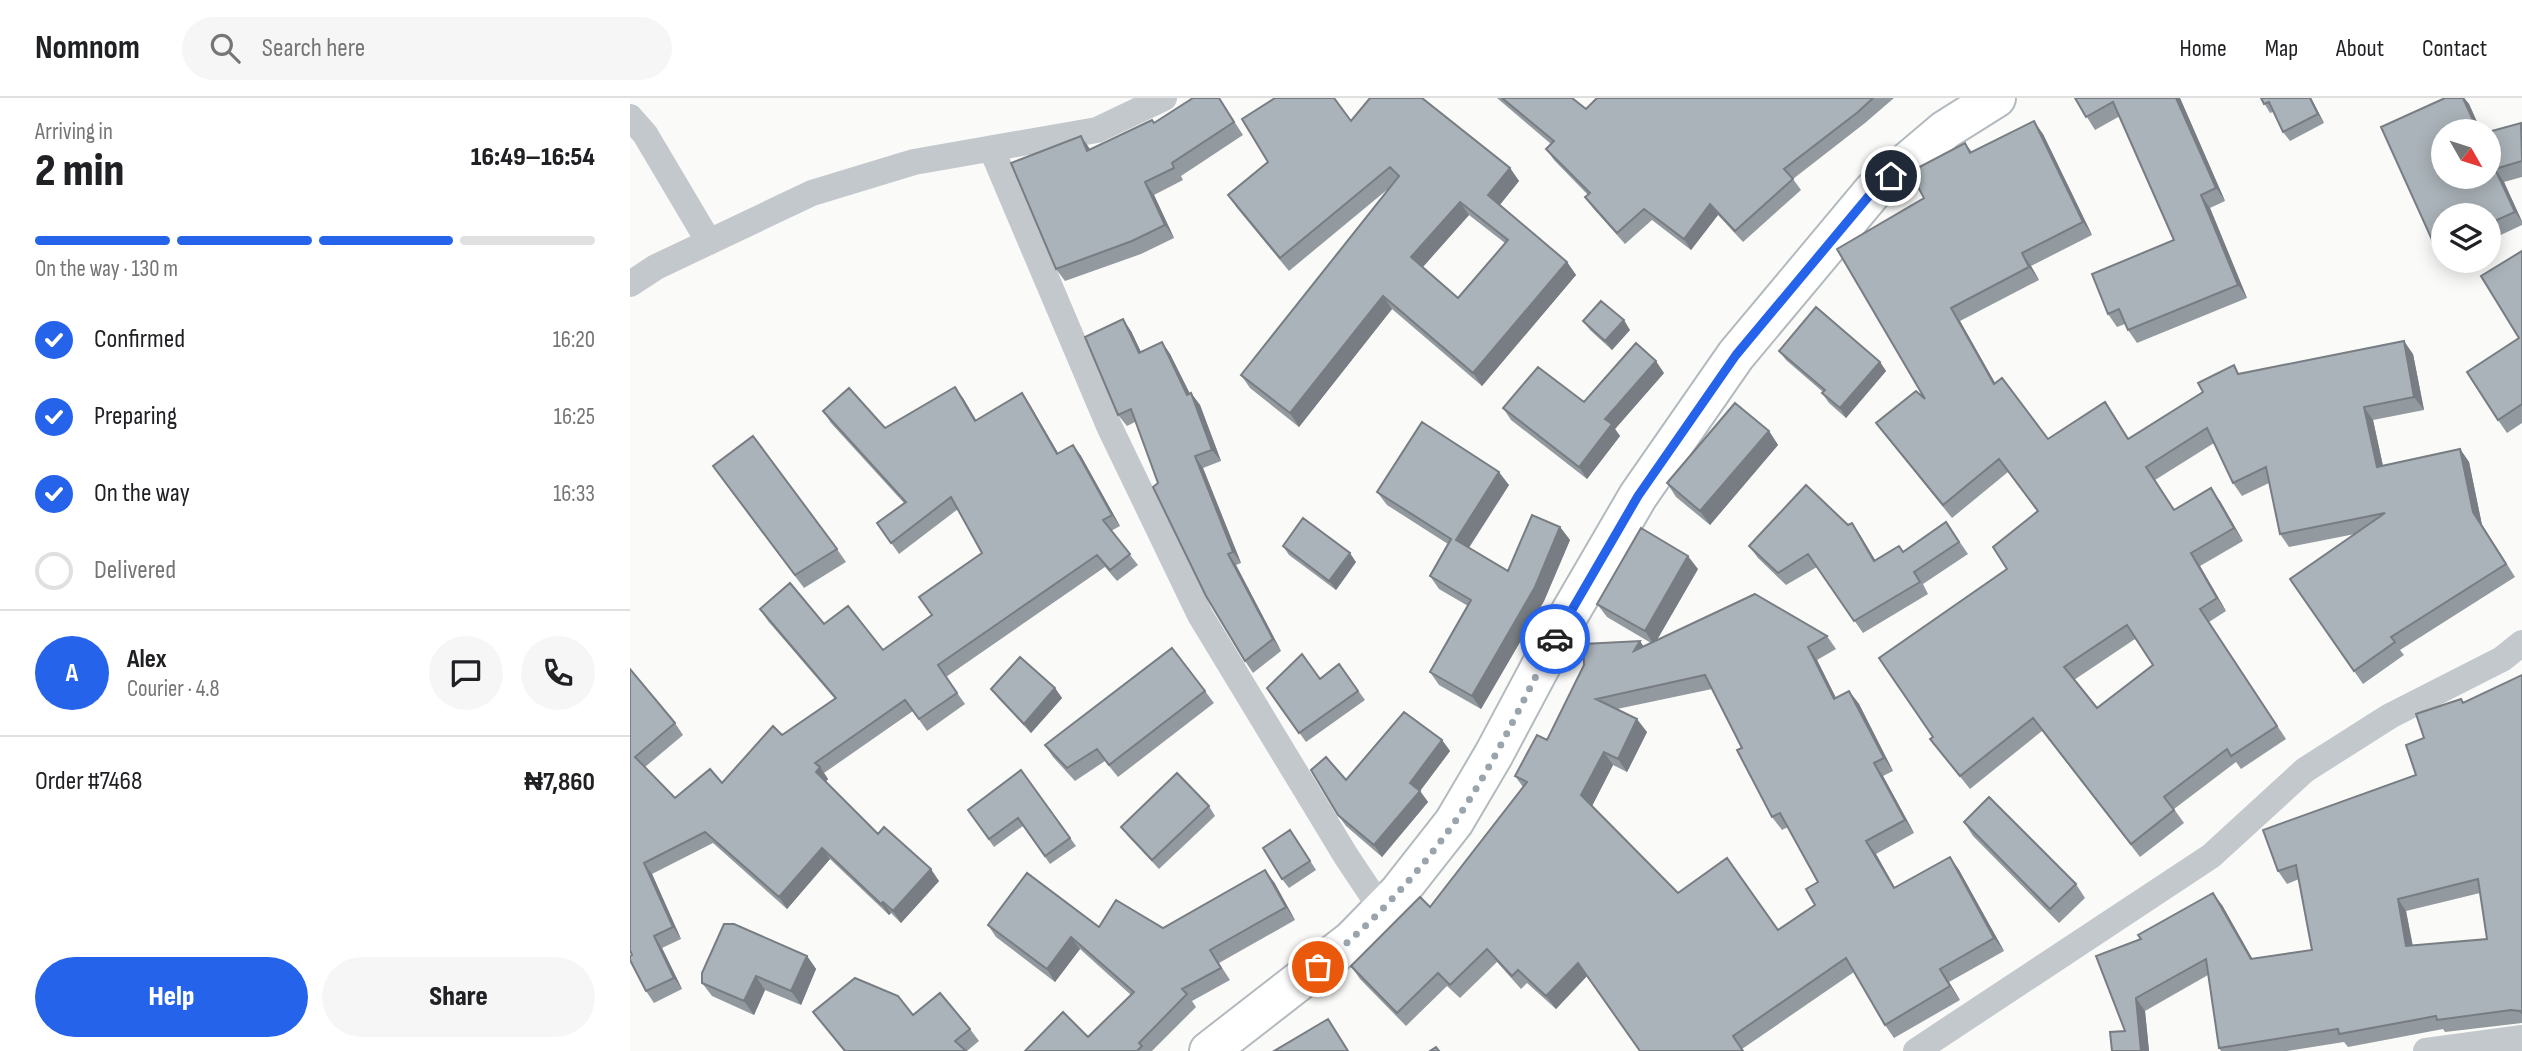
<!DOCTYPE html>
<html lang="en">
<head>
<meta charset="utf-8">
<style>
  body { margin:0; font-family:"Sofia Sans Condensed",sans-serif; background:#f6f6f6; color:#202124; height:100vh; display:flex; flex-direction:column; font-size:26px; white-space:nowrap }
  * { box-sizing:border-box; margin:0 }
  p { font-size:23px; color:#757577 }
  .icon { flex:none; width:38px; height:38px; fill:none; stroke:currentColor; stroke-width:2; stroke-linecap:round; stroke-linejoin:round }
  .map { position:relative; flex:1; overflow:hidden }
  .drawer { display:flex; flex-direction:column; background:#fff; width:630px }
  .drawer>* { flex:none }
  .needle { width:46px; rotate:129deg }
  .fabs { position:absolute; left:1801px; top:21px; display:grid; gap:14px }
  .fabs a { display:grid; place-items:center; width:70px; height:70px; border-radius:50%; background:#fff; box-shadow:0 4px 18px #0003; font-size:35px }
  .pin { position:absolute; display:grid; place-items:center; width:60px; height:60px; color:#fff; margin:-30px; border:4px solid #fff; border-radius:50%; box-shadow:0 2px 7px #0007 }
  .courier { position:absolute; display:grid; place-items:center; width:70px; height:70px; margin:-35px; border:5px solid #2563eb; border-radius:50%; background:#fff; color:#222; box-shadow:0 2px 9px #0007 }
  .head em { font-style:normal; font-weight:800 }
  .head div { display:flex; flex-direction:column-reverse }
  .head { display:flex; align-items:center; justify-content:space-between; height:119px; padding:0 35px }
  h1 { font-size:46px; font-weight:800; line-height:52px }
  .bar { display:grid; grid-template-columns:repeat(4,1fr); gap:10px 7px; align-content:center; height:84px; padding:0 35px }
  .bar i { height:9px; border-radius:5px; background:#e0e0e0 }
  .bar .selected { background:#2563eb }
  .bar p { grid-column:span 4 }
  .line { display:flex; align-items:center; gap:18px; padding:0 35px; border-top:2px solid #e0e0e0 }
  .line div { flex:1 }
  .round { display:grid; place-items:center; flex:none; width:74px; height:74px; border-radius:37px; background:#f6f6f6 }
  ol { padding:0 35px; list-style:none }
  li { display:flex; align-items:center; gap:21px; height:77px }
  li p { margin-inline-start:auto }
  li .icon { padding:7px; border-radius:50%; background:#2563eb; color:#fff; stroke-width:4 }
  li:last-child { color:#757577 }
  li i { width:38px; height:38px; border:4px solid #e0e0e0; border-radius:50% }
  .button { display:flex; gap:14px; margin-top:auto; padding:14px 35px }
  .button a { flex:1; height:80px; border-radius:42px; background:#2563eb; color:#fff; font-size:28px; font-weight:800; line-height:80px; text-align:center }
  .button a+a { background:#f6f6f6; color:#202124 }
  header { display:flex; align-items:center; gap:42px; box-sizing:border-box; height:98px; padding:0 35px; background:#fff; border-bottom:2px solid #e0e0e0 }
  header strong { font-size:33px }
  nav { display:flex; gap:38px; margin-inline-start:auto; font-size:24px }
  .search { width:490px; height:63px; background:#f6f6f6; display:flex; align-items:center; gap:18px; box-sizing:border-box; padding:0 24px; border-radius:38px; color:#757577; font-size:26px }
  main { display:flex; flex:1; min-height:0 }
  .map>svg:first-child { display:block }
  .lines { fill:none; stroke-linecap:round; stroke-linejoin:round }
  .secondary-casing { stroke:#b3babf; stroke-width:42 }
  .street { stroke:#c3c8cc; stroke-width:26 }
  .secondary { stroke:#fff; stroke-width:38 }
  .wall { fill:#929a9f; fill-rule:evenodd }
  .shaded-wall { fill:#777d82 }
  .building { fill:#aab3b9; stroke:#777d82; stroke-width:2; fill-rule:evenodd }
  .done { stroke:#99a4ac; stroke-width:7; stroke-dasharray:0 12.6 }
  .route { stroke:#2563eb; stroke-width:9 }
</style>
</head>
<body>
<header>
<strong>Nomnom</strong>
<div class="search"><svg class="icon" aria-label="search" viewBox="0 0 24 24"><circle cx="10" cy="10" r="6"/><path d="M15 15l6 6"/></svg>Search here</div>
<nav><a>Home</a><a>Map</a><a>About</a><a>Contact</a></nav>
</header>
<main>
<section class="drawer">
<div class="head"><div><h1>2 min</h1><p>Arriving in</p></div><em>16:49–16:54</em></div>
<div class="bar"><i class="selected"></i><i class="selected"></i><i class="selected"></i><i></i><p>On the way · 130 m</p></div>
<ol>
<li><svg class="icon" aria-label="check" viewBox="0 0 24 24"><path d="M5 12l5 5 9-10"/></svg>Confirmed<p>16:20</p></li>
<li><svg class="icon" aria-label="check" viewBox="0 0 24 24"><path d="M5 12l5 5 9-10"/></svg>Preparing<p>16:25</p></li>
<li><svg class="icon" aria-label="check" viewBox="0 0 24 24"><path d="M5 12l5 5 9-10"/></svg>On the way<p>16:33</p></li>
<li><i></i>Delivered</li>
</ol>
<div class="line" style="height:126px"><b class="round" style="background:#2563eb;color:#fff">A</b><div><b>Alex</b><p>Courier · 4.8</p></div><a class="round"><svg class="icon" aria-label="chat" viewBox="0 0 24 24"><path d="M4 5h16v11H9l-5 4z"/></svg></a><a class="round"><svg class="icon" aria-label="phone" viewBox="0 0 24 24"><path d="M5 4h4l2 5-3 2q2 4 5 5l2-3 5 2v4C11 20 4 13 5 4z"/></svg></a></div>
<div class="line" style="height:91px"><div>Order #7468</div><b>₦7,860</b></div>
<div class="button"><a>Help</a><a>Share</a></div>
</section>
<div class="map">
<svg width="1892" height="953" viewBox="0 0 1892 953">
  <rect width="100%" height="100%" fill="#fafaf8"/>
  <g class="lines">
    <defs>
      <path id="secondary" d="M579,953L722,842L769,794L824,724L864,656L930,532L1008,398L1106,257L1243,93L1315,32L1366,0"/>
    </defs>
    <!-- secondary casing -->
    <use href="#secondary" class="secondary-casing"/>
    <!-- street -->
    <path class="street" d="M0,19L15,36L79,144
      M362,52L479,328L570,517L716,758L752,812
      M0,186L26,169L182,95L284,64L467,32L534,0
      M1286,953L1581,758L1675,672L1760,618L1872,561L1892,545
      M1796,953L1892,940"/>
    <!-- secondary -->
    <use href="#secondary" class="secondary"/>
  </g>
  <!-- wall -->
  <path class="wall" d="M589,0L613,37L551,78L553,82L524,97L544,140L511,156L435,183L426,171L460,51L522,22L525,25Z
    M867,0H942L956,11L967,0H1264L1235,25L1163,81L1171,92L1113,144L1088,117L1061,152L1022,122L995,146L963,110L955,99L958,97L924,62L916,51L921,46Z
    M1445,0H1550L1595,103L1580,110L1617,200L1507,245L1498,232L1495,226L1487,229L1478,216L1544,142L1490,18L1465,32Z
    M1631,0H1681L1694,25L1660,43L1653,34L1643,14L1640,15Z
    M1815,0H1834L1839,6L1851,33H1813V79L1892,26V79L1874,84L1892,123V127L1858,143V117H1813L1812,157L1803,144Z
    M721,23L880,70L889,83L870,107L937,164L946,177L852,288L762,211L669,329L620,290L611,277L758,91L659,173L607,110L598,97L638,64ZM839,117L875,145L828,200L793,169Z
    M1413,36L1462,137L1401,168L1409,182L1330,223L1365,285L1418,341L1484,317L1499,341L1610,275L1783,256L1794,312L1743,322L1753,368L1830,351L1839,364L1852,427L1885,479L1770,552L1774,557L1733,586L1660,481L1725,436L1659,449L1650,436L1639,385L1612,398L1603,385L1584,345L1525,382L1544,411L1590,403L1613,443L1570,468L1596,513L1579,524L1656,641L1611,671L1606,664L1544,711L1554,725L1510,759L1412,633L1340,691L1300,641L1303,639L1377,471L1407,413L1378,374L1322,420L1256,338L1246,325L1295,301L1294,100L1335,45L1342,54ZM1505,541L1523,567L1467,610L1444,582Z
    M1892,153V325L1877,335L1868,322L1889,240Z
    M953,223L1000,232L982,252L960,232Z
    M501,233L511,254L532,244L540,256L560,296L561,295L570,307L591,363L573,370L611,465L606,467L651,553L623,575L615,563L528,385L505,324L497,328L488,317Z
    M1149,253L1250,264L1256,273L1216,320L1199,305L1192,295L1193,294L1156,262Z
    M1034,275L985,331L990,338L957,381L881,322L873,310L954,304Z
    M392,295L400,307L428,355L443,347L451,358L490,428L481,433L508,467L487,483L475,469L316,579L335,606L297,633L283,613L194,675L198,681L196,684L248,736L309,783L271,825L261,815L259,817L200,761L157,811L83,745L22,776L51,841L32,850L52,891L24,905L16,893L2,857L0,571L45,625L53,637L15,669L45,700L92,685L152,637L205,601L138,523L130,511L194,526L253,552L302,517L352,455L328,411L269,456L247,425L274,405L201,325L193,313L255,330L333,300L346,322Z
    M1139,333L1148,347L1080,427L1046,399L1037,385Z
    M92,381L207,451L216,464L174,490Z
    M879,387L839,450L878,473L930,429L940,442L914,503L851,611L809,587L800,574L838,508L809,491L800,478L818,446L757,407L747,394Z
    M1316,424L1338,456L1293,486L1298,496L1233,535L1187,469L1156,487L1128,460L1119,448L1218,427L1230,437L1245,462L1273,454Z
    M653,448L726,464L706,492L659,457Z
    M1068,471L1027,542L1197,538L1206,551L1187,562L1206,600L1219,593L1229,606L1263,673L1253,678L1284,735L1246,756L1265,790L1320,759L1329,772L1374,853L1319,884L1330,902L1264,940L1255,927L1224,874L1112,951L957,878L926,911L897,885L891,891L867,864L830,900L817,888L776,928L730,881L721,868L800,809L893,689L885,678L917,642L1014,548L1021,545L977,519L967,506ZM1082,591L1112,650L1142,719L1152,732L1158,729L1188,784L1185,807L1148,832L1048,795L962,708L983,667L997,674L1017,634L987,611Z
    M709,566L735,602L676,644L637,590L690,581Z
    M1892,577V925L1815,934L1813,931L1718,949L1714,944L1657,953H1591L1589,950L1578,877L1515,913L1519,953H1482L1495,933L1511,841L1592,807L1622,861L1682,852L1669,781L1657,786L1648,773L1786,677L1794,640L1834,604ZM1850,795L1857,841L1783,848L1776,813Z
    M425,590L432,600L401,635L368,600L361,591Z
    M575,593L584,605L488,679L475,663L445,683L423,659L415,647Z
    M812,642L820,653L790,693L798,704L752,759L716,728L708,717L716,682Z
    M391,672L446,748L420,766L393,728L364,749L338,712Z
    M579,708L585,718L529,771L498,738L491,729Z
    M1334,724L1446,786L1455,800L1429,825L1343,738Z
    M667,742L686,772L659,790L652,781Z
    M644,784L665,822L589,865L600,882L562,903L566,909L522,953H395L458,939L501,897L450,851L425,884L366,839L358,827L533,830Z
    M177,858L186,871L171,907L135,892L124,917L82,898L72,885Z
    M183,914L283,917L340,931L349,943L337,953H214Z"/>
  <!-- shaded-wall -->
  <path class="shaded-wall" d="M1546,0H1550L1595,103L1586,90Z
    M1680,0H1681L1694,25L1688,16Z
    M1833,0H1834L1839,6L1851,33H1848Z
    M1404,23L1413,36L1462,137L1453,124Z
    M451,38L460,51L457,53Z
    M880,70L889,83L867,110L858,97Z
    M1865,71L1874,84L1892,124L1885,114Z
    M515,84L524,97L544,140L535,127Z
    M1571,97L1580,110L1617,200L1608,187Z
    M830,104L839,117L790,172L781,159Z
    M1080,106L1088,117L1061,152L1054,141Z
    M1392,155L1401,168L1409,182L1399,169Z
    M937,164L946,177L852,288L843,275Z
    M753,198L762,211L669,329L660,315Z
    M1321,210L1330,223L1373,299L1364,286Z
    M493,221L501,233L517,267L509,255Z
    M994,222L1000,232L982,252L975,243Z
    M1774,243L1783,256L1794,312L1784,299Z
    M532,244L540,256L566,308L557,297Z
    M1026,263L1034,275L985,331L990,338L957,381L949,369L975,321Z
    M1250,264L1256,273L1216,320L1210,310Z
    M325,289L333,300L353,334L345,323Z
    M392,295L400,307L435,367L427,356Z
    M561,295L570,307L591,363L582,352Z
    M1734,309L1743,322L1756,382L1747,369Z
    M1139,333L1148,347L1080,427L1070,413Z
    M443,347L451,358L490,428L482,417Z
    M1830,351L1839,364L1852,427L1885,479L1843,414Z
    M565,358L573,370L611,465L603,454Z
    M869,374L879,387L835,455L826,442Z
    M1581,390L1590,403L1613,443L1604,430Z
    M1222,425L1230,437L1253,475L1244,463Z
    M930,429L940,442L914,503L851,611L842,598Z
    M720,455L726,464L706,492L699,483Z
    M1561,455L1570,468L1596,513L1587,500Z
    M598,456L606,467L651,553L643,541Z
    M1058,458L1068,471L1024,547L1015,533Z
    M1010,543L1019,556L1004,553Z
    M1178,549L1187,562L1213,614L1204,601Z
    M425,590L432,600L401,635L394,626Z
    M1219,593L1229,606L1263,673L1254,660Z
    M1007,621L1017,634L997,674L988,661Z
    M812,642L820,653L790,693L798,704L752,759L744,747L780,685Z
    M974,654L983,667L961,710L951,697Z
    M1244,665L1253,678L1284,735L1275,722Z
    M190,669L198,681L194,685L186,674Z
    M1236,743L1246,756L1273,804L1264,790Z
    M192,750L200,761L157,811L149,799Z
    M1320,759L1329,772L1374,853L1364,840Z
    M14,765L22,776L51,841L43,829Z
    M301,771L309,783L271,825L263,813Z
    M635,772L644,784L665,822L656,809Z
    M1583,795L1592,807L1630,874L1621,861Z
    M1768,801L1776,813L1785,861L1776,848Z
    M253,804L261,815L259,817L251,806Z
    M24,838L32,850L52,891L44,880Z
    M441,839L450,851L425,884L417,871Z
    M177,858L186,871L171,907L161,893Z
    M948,865L957,878L926,911L916,898Z
    M1310,871L1319,884L1330,902L1320,888Z
    M126,878L135,892L124,917L114,903Z
    M1506,900L1515,913L1519,953H1511Z"/>
  <!-- building -->
  <path class="building" d="M563,0H589L604,24L542,65L544,70L515,84L535,127L502,143L426,171L381,65L451,38L457,53L522,22L524,25Z
    M645,0H704L721,23L740,0H792L880,70L858,97L937,164L843,275L753,198L660,315L611,277L769,78L760,69L650,160L598,97L638,64L612,21ZM830,104L878,142L828,200L781,159Z
    M872,0H942L956,11L967,0H1243L1228,14L1154,71L1163,81L1105,133L1080,106L1054,141L1014,111L987,135L955,99L960,95L916,51L924,43Z
    M1445,0H1546L1586,90L1571,97L1608,187L1498,232L1489,211L1478,216L1462,176L1544,142L1483,4L1456,19Z
    M1631,0H1680L1688,16L1653,34L1639,4L1634,6Z
    M1815,0H1833L1848,33H1813V79H1858V34L1891,25L1892,63L1865,71L1885,114L1858,126V117H1813V139L1803,144L1751,29Z
    M1404,23L1453,124L1392,155L1399,169L1321,210L1364,286L1372,280L1418,341L1475,304L1498,341L1573,294L1568,285L1604,267L1608,276L1774,243L1784,299L1734,309L1747,369L1830,351L1843,414L1876,466L1761,539L1765,544L1724,573L1660,481L1755,415L1650,436L1636,369L1603,385L1577,330L1516,369L1544,412L1581,390L1604,430L1561,455L1587,500L1570,511L1647,628L1601,658L1597,651L1534,699L1544,712L1501,746L1403,620L1330,678L1300,641L1303,639L1249,560L1377,471L1363,449L1408,413L1369,361L1313,407L1246,325L1286,293L1295,301L1207,151L1294,100L1280,74L1335,45L1340,55ZM1497,527L1523,567L1467,610L1434,569Z
    M1892,153V306L1868,322L1837,274L1889,240L1851,178Z
    M971,203L994,222L975,243L953,223Z
    M1186,209L1250,264L1210,310L1192,295L1195,292L1149,253Z
    M493,221L509,255L532,244L557,297L561,295L582,352L565,358L603,454L598,456L643,541L615,563L576,498L523,389L528,385L501,311L488,317L455,239Z
    M1006,245L1026,263L975,321L982,326L949,369L873,310L908,269L954,304Z
    M325,289L345,323L392,295L427,356L443,347L482,417L473,422L500,456L480,472L467,457L308,567L327,595L289,621L275,602L185,665L190,669L186,674L248,736L254,729L301,771L263,813L253,804L251,806L192,750L149,799L75,734L14,765L43,829L24,838L44,880L16,893L0,862V858L2,857L0,852V571L45,625L5,659L45,700L80,671L92,685L143,628L152,637L206,600L130,511L160,485L194,526L218,508L253,552L302,517L289,499L352,455L321,399L261,445L247,425L276,404L193,313L219,290L255,330Z
    M1105,305L1139,333L1070,413L1037,385Z
    M792,324L869,374L826,442L878,473L902,417L930,429L905,489L842,598L800,574L841,502L800,478L821,441L747,394Z
    M123,338L207,451L165,477L83,368Z
    M1176,387L1218,427L1222,425L1244,463L1269,448L1273,454L1316,424L1329,444L1284,474L1290,484L1224,523L1178,456L1148,475L1119,448Z
    M673,420L720,455L699,483L653,448Z
    M1011,430L1058,458L1015,533L967,506Z
    M1125,496L1197,538L1178,549L1204,601L1219,593L1254,660L1244,665L1275,722L1236,743L1264,790L1320,759L1364,840L1310,871L1320,888L1255,927L1216,860L1103,938L1113,953H1010L948,865L916,898L888,872L882,878L857,851L820,887L808,875L767,915L721,868L790,799L800,809L897,684L885,678L907,637L917,642L954,567L953,546L1010,543L1004,553ZM1075,577L1112,650L1107,652L1142,719L1150,715L1188,784L1176,791L1185,807L1148,832L1097,760L1048,795L951,697L974,654L988,661L1007,621L966,601Z
    M542,550L575,593L479,667L467,651L437,670L415,647Z
    M672,556L690,581L709,566L728,593L669,635L637,590Z
    M390,559L425,590L394,626L361,591Z
    M1892,577V915L1890,913L1881,912L1807,922L1806,918L1709,936L1708,931L1589,950L1576,861L1506,900L1511,953H1482L1480,934L1495,933L1466,858L1511,841L1508,837L1583,795L1621,861L1682,852L1666,767L1648,773L1633,732L1786,677L1776,647L1794,640L1786,616L1831,601L1833,605ZM1848,781L1857,841L1776,848L1768,801Z
    M774,614L812,642L780,685L790,693L744,747L708,717L681,672L696,659L716,682Z
    M391,672L440,740L415,758L388,720L359,741L338,712Z
    M547,675L579,708L522,762L491,729Z
    M1359,699L1446,786L1420,811L1334,724Z
    M660,732L680,763L652,781L633,750Z
    M635,772L656,809L580,852L591,870L552,891L557,896L509,945L512,948L507,953H395L433,914L458,939L504,894L441,839L417,871L358,827L397,775L469,829L486,802L533,830Z
    M94,826H104L177,858L161,893L126,878L114,903L72,885V875Z
    M225,880L268,898L283,917L310,895L340,931L325,943L336,953H215L183,914Z
    M698,921L718,953H644Z
    M806,949L809,953H800Z"/>
  <g class="lines">
    <!-- done -->
    <path class="done" d="M688,869C740,828 786,779 824,725C863,669 893,602 925,541"/>
    <!-- route -->
    <path class="route" d="M925,541L1008,398L1106,257L1243,93L1261,78"/>
  </g>
</svg>
<div class="fabs">
<a><svg class="needle" viewBox="-14 -14 28 28"><path d="M0-13l5 13h-10z" fill="#e53935"/><path d="M0 13l5-13h-10z" fill="#757577"/></svg></a>
<a><svg class="icon" aria-label="layers" viewBox="0 0 24 24"><path d="M12 4l9 5-9 5-9-5zM3 14l9 5 9-5"/></svg></a>
</div>
<div class="pin" style="left:688px;top:869px;background:#ea580c"><svg class="icon" aria-label="bag" viewBox="0 0 24 24"><path d="M5 8h14l-1 12H6zM9 8a3 3 0 0 1 6 0"/></svg></div>
<div class="pin" style="left:1261px;top:78px;background:#1f2937"><svg class="icon" aria-label="home" viewBox="0 0 24 24"><path d="M3 11l9-7 9 7M6 9v11h12V9"/></svg></div>
<div class="courier" style="left:925px;top:541px"><svg class="icon" aria-label="car" viewBox="0 0 24 24"><path d="M5 17H2v-5l4-1 3-4h7l3 4 3 1v5h-3M9 17h6M6 11h13"/><circle cx="7" cy="17" r="2"/><circle cx="17" cy="17" r="2"/></svg></div>
</div>
</main>
</body>
</html>
